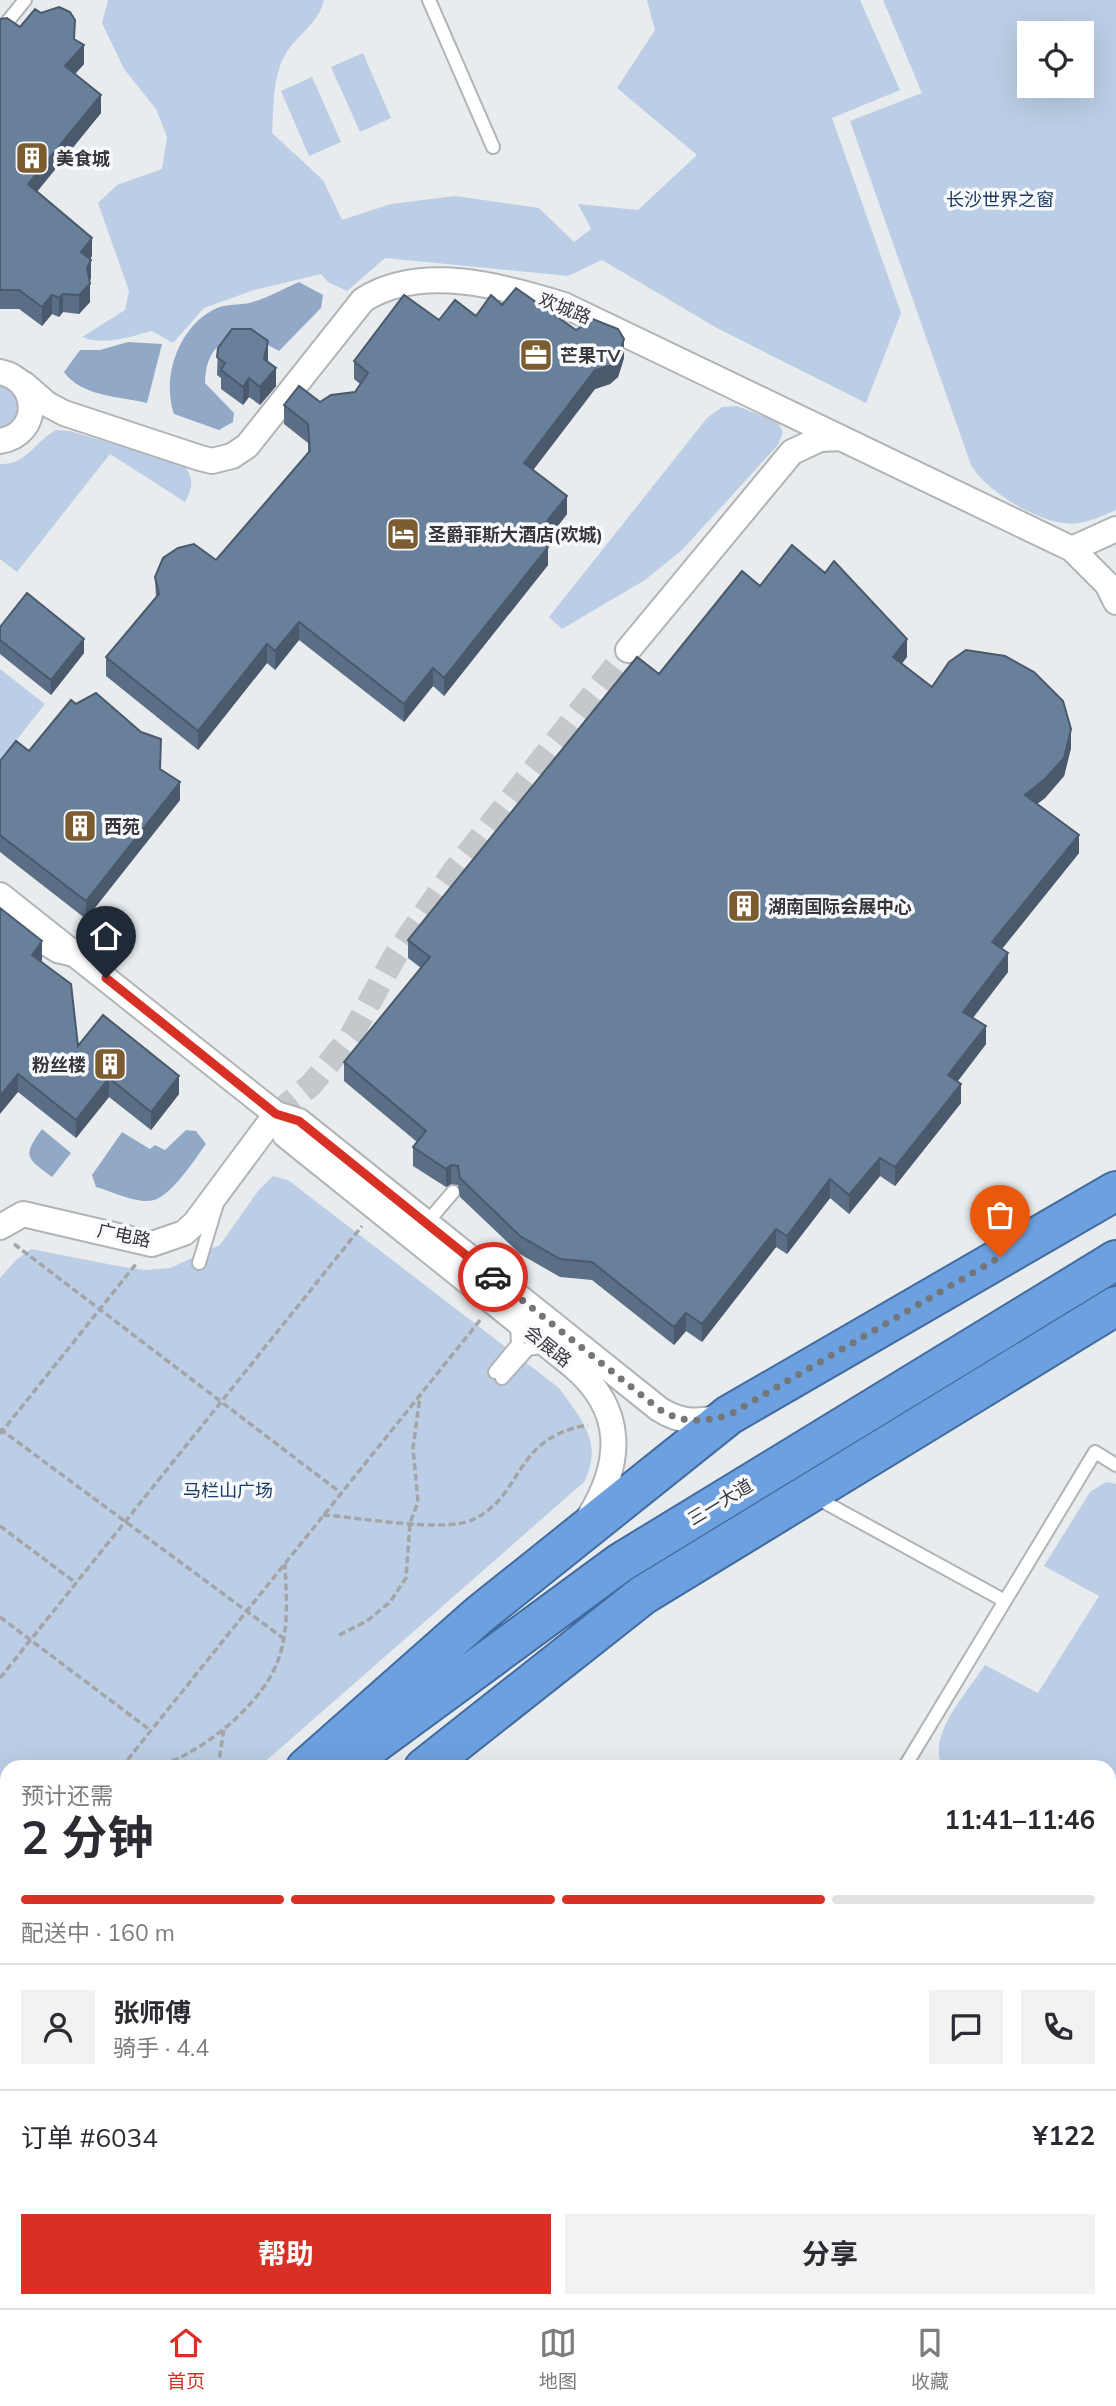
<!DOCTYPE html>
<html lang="zh">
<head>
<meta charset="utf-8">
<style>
  body { margin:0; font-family:Mulish,"Noto Sans SC",sans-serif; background:#f2f2f3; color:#2b2b33; height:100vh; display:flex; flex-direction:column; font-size:26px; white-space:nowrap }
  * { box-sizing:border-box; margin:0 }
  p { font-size:23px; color:#7c7c81 }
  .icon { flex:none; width:38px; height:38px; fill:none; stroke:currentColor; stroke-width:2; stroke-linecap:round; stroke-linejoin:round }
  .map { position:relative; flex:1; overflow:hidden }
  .panel { position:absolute; left:0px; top:1760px; width:1116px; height:548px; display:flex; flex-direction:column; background:#fff; border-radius:21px 21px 0 0; box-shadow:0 7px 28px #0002 }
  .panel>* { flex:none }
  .tools { position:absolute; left:1017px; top:21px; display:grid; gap:14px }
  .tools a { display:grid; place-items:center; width:77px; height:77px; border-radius:0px; background:#fff; box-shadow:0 7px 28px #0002; font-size:35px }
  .pin { position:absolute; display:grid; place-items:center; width:60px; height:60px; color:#fff; margin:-72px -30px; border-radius:50% 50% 50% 0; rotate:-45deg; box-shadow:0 0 7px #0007 }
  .pin .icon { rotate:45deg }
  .courier { position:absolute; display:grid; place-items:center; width:70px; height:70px; margin:-35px; border:5px solid #d93025; border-radius:50%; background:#fff; color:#222; box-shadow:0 2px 9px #0007 }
  .head em { font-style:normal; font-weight:700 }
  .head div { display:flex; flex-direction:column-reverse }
  .head { display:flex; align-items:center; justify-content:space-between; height:119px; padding:0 21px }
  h1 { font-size:46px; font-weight:700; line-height:52px }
  .bar { display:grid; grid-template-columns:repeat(4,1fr); gap:10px 7px; align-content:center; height:84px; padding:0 21px }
  .bar i { height:9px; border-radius:5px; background:#e1e1e2 }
  .bar .current { background:#d93025 }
  .bar p { grid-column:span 4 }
  .line { display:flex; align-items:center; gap:18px; padding:0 21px; border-top:2px solid #e1e1e2 }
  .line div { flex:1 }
  .round { display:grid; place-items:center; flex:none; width:74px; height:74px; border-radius:0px; background:#f2f2f3 }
  .primary-button { display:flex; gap:14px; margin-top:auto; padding:14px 21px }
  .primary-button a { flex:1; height:80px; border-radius:0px; background:#d93025; color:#fff; font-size:28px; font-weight:700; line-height:80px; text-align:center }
  .primary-button a+a { background:#f2f2f3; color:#2b2b33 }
  .tab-bar { display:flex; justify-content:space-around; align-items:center; height:98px; border-top:2px solid #e1e1e2; background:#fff; font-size:19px; color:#7c7c81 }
  .tab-bar a { display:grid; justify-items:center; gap:4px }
  .tab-bar .current { color:#d93025 }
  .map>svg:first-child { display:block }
  .green { fill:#bbcee5; fill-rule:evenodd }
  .water { fill:#91a9c6 }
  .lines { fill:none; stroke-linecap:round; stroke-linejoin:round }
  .minor-tunnel { stroke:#c5c8cb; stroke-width:24; stroke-dasharray:24 12; stroke-linecap:butt }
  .service-casing { stroke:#b1b4b7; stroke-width:16 }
  .minor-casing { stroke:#b1b4b7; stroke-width:28 }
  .tertiary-casing { stroke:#b1b4b7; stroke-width:33 }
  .trunk-casing { stroke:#426ca0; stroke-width:42 }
  .path { stroke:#a3a5a8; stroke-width:3.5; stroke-dasharray:7 3.5; stroke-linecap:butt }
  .service { stroke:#fff; stroke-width:12 }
  .minor { stroke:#fff; stroke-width:24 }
  .tertiary { stroke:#fff; stroke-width:30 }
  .trunk { stroke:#6ca0df; stroke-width:38 }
  .wall { fill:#5a6e85 }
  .shaded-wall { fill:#4a5a6c }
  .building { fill:#69809b; stroke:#4a5a6c; stroke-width:2 }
  .done { stroke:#757679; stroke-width:7; stroke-dasharray:0 12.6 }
  .route { stroke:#d93025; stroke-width:9 }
  .labels { text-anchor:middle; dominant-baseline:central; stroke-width:7; stroke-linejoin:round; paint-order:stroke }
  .poi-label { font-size:18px; font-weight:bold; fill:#363739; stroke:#f7f9fd; text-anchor:start }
  .park-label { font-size:18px; fill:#193a62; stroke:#f7f9fd }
  .street-label { font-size:18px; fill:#363739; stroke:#f7f9fd }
</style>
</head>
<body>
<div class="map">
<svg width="1116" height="2308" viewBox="0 0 1116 2308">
  <rect width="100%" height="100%" fill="#e9ecef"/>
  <!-- green -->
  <path class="green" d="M108,0H324C318,25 295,36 284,57C272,80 274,108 272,133L323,180L342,220L391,204L455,196L539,208L574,242L591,229L578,204L638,210L697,155L617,88L655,30L647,0H860L900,90L832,118L901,313L866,403L717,328L602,260L568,276L385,258L347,291L328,282L321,274L254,290L204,308L173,343L152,331C128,337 106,346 82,337L125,310L129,291L98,203L117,185L162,169L167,137L156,109L124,69L102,23Z
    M883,0H1116V510C1105,515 1091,521 1079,523C1047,529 986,492 971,465L850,121L922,93ZM1029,33H1082V86H1029Z
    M363,53L391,118L360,132L331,67Z
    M312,77L341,142L309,156L281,91Z
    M0,383L8,385L19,397L17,420L0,430Z
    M737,406L778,422L783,432L778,445L682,550L645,580L562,629L549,617L707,418L722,407Z
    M56,430L70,431L184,465C194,479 193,487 185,502L110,454L17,572L0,559V464C27,465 34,442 56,430Z
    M0,669L45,704L0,761Z
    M273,1176L288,1180L559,1388C582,1420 604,1443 584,1482L259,1767L7,1768V1992L0,1998V1278L16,1260L31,1249L118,1266L145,1270L170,1268L220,1245L258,1191Z
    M1106,1482L1116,1484V1883L1110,1879V1768L942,1767C927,1734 967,1693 985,1665L1038,1693L1099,1596L1044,1566L1090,1492Z"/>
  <!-- water -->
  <path class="water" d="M299,282L323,295L321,308L279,351C242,329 206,334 205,383L234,413L233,422L219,430L174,414C161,377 179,325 217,308C227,304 239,305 249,303C266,299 283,289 299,282Z
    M128,342L162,344L147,403C119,396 82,397 64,372L80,350H100Z
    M42,1129L71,1153L52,1177C26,1158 22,1156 42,1129Z
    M186,1130L196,1131L206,1144C195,1159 172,1195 154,1200C139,1205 111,1191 96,1187L92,1175L122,1132L150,1149L155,1145L165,1150Z"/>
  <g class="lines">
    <!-- minor-tunnel -->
    <path class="minor-tunnel" d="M276,1114L311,1085L351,1036L395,956L454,871L628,650"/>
    <defs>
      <path id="service" d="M429,0L493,147
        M0,31L25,0
        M30,940L56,956L73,960
        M424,1226L453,1192
        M199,1263L216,1207
        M495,1372L518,1344L517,1325
        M502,1378L528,1349L545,1346
        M815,1497L1005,1601
        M904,1768L1095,1452L1116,1465
        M1110,1897L1116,1901"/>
      <path id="minor" d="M0,372C40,380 42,434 0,441
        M24,384L47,404L64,413L200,458L212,461L232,456L247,446L363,300C421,263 503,286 564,305L1072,549L1107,584L1116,602
        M1072,549L1116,529
        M628,650L792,452L820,439L841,438
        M0,895L276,1114L299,1121L659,1409C681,1423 699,1423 723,1416
        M276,1114L285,1135L573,1366C625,1410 623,1462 589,1517
        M0,1227L23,1214L152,1244L184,1233L195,1223L276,1114
        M0,2156L7,2164
        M0,2186L7,2195
        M0,2268L7,2251
        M166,2301L177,2308
        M832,2301L834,2308
        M676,2308L677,2301"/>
      <path id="tertiary" d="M230,2301L235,2308"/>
      <path id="trunk" d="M306,1768L479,1615L729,1415L1116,1191
        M341,1768L620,1563L1116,1260
        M424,1768L643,1595L1116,1306
        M0,2047L7,2041
        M0,2107L7,2102"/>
    </defs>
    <!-- service casing -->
    <use href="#service" class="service-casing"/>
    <!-- minor casing -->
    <use href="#minor" class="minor-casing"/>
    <!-- tertiary casing -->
    <use href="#tertiary" class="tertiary-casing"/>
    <!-- trunk casing -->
    <use href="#trunk" class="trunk-casing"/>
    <!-- path -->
    <path class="path" d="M14,1244L341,1493
      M0,1429L283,1638
      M0,1434L136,1264
      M323,1515C357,1517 444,1533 472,1520C525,1496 511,1438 588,1425
      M0,1526L76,1583
      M0,1617L150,1730
      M339,1635L367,1621L390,1602L406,1578L410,1523L418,1502L413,1448L420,1396
      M0,1678L362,1226
      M121,1768L481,1319
      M152,1768C200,1756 269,1701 281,1651C289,1623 286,1593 285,1564
      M218,1768L224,1728
      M0,1803L7,1808
      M0,1905L4,1901L7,1884
      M0,1918L7,1909
      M0,1951L7,1949"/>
    <!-- service -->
    <use href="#service" class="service"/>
    <!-- minor -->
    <use href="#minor" class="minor"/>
    <!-- tertiary -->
    <use href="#tertiary" class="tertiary"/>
    <!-- trunk -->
    <use href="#trunk" class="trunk"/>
  </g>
  <!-- wall -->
  <path class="wall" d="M0,19L20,27L75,40L84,64L75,74L101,113L37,192L92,256L90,259L91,278L89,282L90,302L79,314L63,312L59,317L52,314L42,326L19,309H0Z
    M502,305L576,330L624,358L618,377L610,384L595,389L533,470L567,514L544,544L548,565L444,696L433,686L404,722L299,640L275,670L267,663L198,750L106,676V657L156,598L155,577L216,560L308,452V443L284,424V405L320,402L355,392L360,384L354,379V361L439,320L476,316Z
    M218,348L268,360V362L276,386L260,405L249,397L243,405L221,389V378L217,375Z
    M760,586L907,657L902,663L932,687L1071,748L1064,776L1045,798L1037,804L1079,853L1002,949L1008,972L973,1018L986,1044L957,1082L961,1103L895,1186L880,1176L849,1214L830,1198L787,1254L776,1247L702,1342L686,1331L674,1345L592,1280L560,1277L520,1254L460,1197L458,1185L451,1184L446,1187L413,1166V1147L417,1142L344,1081V1062L421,968L408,958V940L659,674Z
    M0,627L84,653L51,695L0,654Z
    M29,751L161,770L180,800L86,919L0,852V761Z
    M0,908L42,960L41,962L78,1046L179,1094L151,1130L109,1097L76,1138L18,1092Z"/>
  <!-- shaded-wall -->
  <path class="shaded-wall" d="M75,20L74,57L84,45V64L65,85V66L74,39Z
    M101,95V113L28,202V184Z
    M92,238V256L81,271V252Z
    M91,260V278L87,286V268Z
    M90,284V302L79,314V295Z
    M63,294V312L59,317V298Z
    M52,295V314L42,326V307Z
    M624,339V358L618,377L610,384L595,389L524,482V463L595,370Z
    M268,341V360L264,377V359Z
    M276,368V386L260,405V387Z
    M249,378V397L243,405V387Z
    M567,496V514L536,554V535Z
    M548,547V565L444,696V678Z
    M299,622V640L275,670V651Z
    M84,639V653L51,695V680Z
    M907,639V657L893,675V657Z
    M267,644V663L198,750V731Z
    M433,668V686L404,722V704Z
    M1071,729V748L1064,776L1045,798L1025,813V795Z
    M180,782V800L86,919V901Z
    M1079,835V853L992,961V942Z
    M42,941V960L32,973V955Z
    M1008,953V972L963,1030V1012Z
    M986,1026V1044L948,1094V1075Z
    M18,1074V1092L0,1114V1096Z
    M179,1076V1094L151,1130V1112Z
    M109,1078V1097L76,1138V1120Z
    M961,1084V1103L895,1186V1167Z
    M880,1158V1176L849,1214V1195Z
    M451,1165V1184L446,1187V1169Z
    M830,1179V1198L787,1254V1236Z
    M776,1229V1247L702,1342V1324Z
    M686,1313V1331L674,1345V1327Z"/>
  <!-- building -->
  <path class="building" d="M59,7L70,12L75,20L74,39L84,45L65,66L101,95L28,184L92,238L81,252L91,260L87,268L90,284L79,295L63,294L59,298L52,295L42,307L19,290H0V19L7,18L20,27L35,9L41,13Z
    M516,288L576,330L593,319L618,329L624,339L618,358L610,366L595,370L524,463L567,496L536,535L548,547L444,678L433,668L404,704L299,622L275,651L267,644L198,731L106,657L159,594L155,577L163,558L178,548L194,544L216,560L310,451L308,424L284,405L299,386L320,402L331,395L355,392L368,373L354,361L404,295L439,320L455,300L476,316L491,295L502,305Z
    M232,329H251L268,341L264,359L276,368L260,387L249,378L243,387L221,370L225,363L217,357L218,348Z
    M792,545L825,573L834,561L907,639L893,657L932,687L949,662L966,650L1005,656L1034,672L1063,701L1071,729L1064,758L1045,779L1025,795L1079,835L992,942L1008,953L963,1012L986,1026L948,1075L961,1084L895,1167L880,1158L849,1195L830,1179L787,1236L776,1229L702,1324L686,1313L674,1327L592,1262L560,1259L520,1236L460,1178L458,1166L451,1165L446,1169L413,1147L426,1131L344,1062L430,957L408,940L637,657L659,674L742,571L760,586Z
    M27,593L84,639L51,680L0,640V627Z
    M96,693L141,732L161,739L160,769L180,782L86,901L0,835V761L16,741L29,751L71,700L76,704Z
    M0,908L42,941L32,955L71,984L78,1046L103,1015L179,1076L151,1112L109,1078L76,1120L18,1074L0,1096Z
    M7,2296V2301H58L71,2308H0V2304Z"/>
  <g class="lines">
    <!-- done -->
    <path class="done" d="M493,1277L659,1409C683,1424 703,1422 729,1415L1000,1257"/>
    <!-- route -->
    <path class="route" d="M106,978L276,1114L299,1121L493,1277"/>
  </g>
  <!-- icons -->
  <defs>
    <symbol id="building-square" viewBox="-11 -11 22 22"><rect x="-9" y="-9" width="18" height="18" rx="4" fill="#7c5d32" stroke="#f7f9fd"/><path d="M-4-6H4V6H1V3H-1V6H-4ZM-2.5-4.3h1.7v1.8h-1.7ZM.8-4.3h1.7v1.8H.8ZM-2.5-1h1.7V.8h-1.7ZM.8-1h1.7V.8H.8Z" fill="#fff"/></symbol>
    <symbol id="office-square" viewBox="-11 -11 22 22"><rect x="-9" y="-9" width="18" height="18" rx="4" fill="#7c5d32" stroke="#f7f9fd"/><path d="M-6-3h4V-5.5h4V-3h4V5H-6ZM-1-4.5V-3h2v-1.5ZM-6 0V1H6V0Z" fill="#fff"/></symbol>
    <symbol id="hotel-square" viewBox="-11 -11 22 22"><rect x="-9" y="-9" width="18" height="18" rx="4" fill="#7c5d32" stroke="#f7f9fd"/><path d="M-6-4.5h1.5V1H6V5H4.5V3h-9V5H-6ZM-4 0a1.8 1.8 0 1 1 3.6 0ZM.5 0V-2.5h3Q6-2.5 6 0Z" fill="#fff"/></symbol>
  </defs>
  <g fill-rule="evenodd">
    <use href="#building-square" x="13" y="139" width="38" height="38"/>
    <use href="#office-square" x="517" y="336" width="38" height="38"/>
    <use href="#hotel-square" x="384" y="515" width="38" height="38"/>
    <use href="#building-square" x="61" y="807" width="38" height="38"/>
    <use href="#building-square" x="725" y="887" width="38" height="38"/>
    <use href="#building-square" x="91" y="1045" width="38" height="38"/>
  </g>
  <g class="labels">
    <!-- poi labels -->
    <g class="poi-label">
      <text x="56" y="158">美食城</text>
      <text x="560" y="355">芒果TV</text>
      <text x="428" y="534">圣爵菲斯大酒店(欢城)</text>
      <text x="104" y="826">西苑</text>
      <text x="768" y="906">湖南国际会展中心</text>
      <text x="86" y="1064" text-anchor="end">粉丝楼</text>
    </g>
    <!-- park labels -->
    <g class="park-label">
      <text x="1000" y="199">长沙世界之窗</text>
      <text x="228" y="1490">马栏山广场</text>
    </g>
    <!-- street labels -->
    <g class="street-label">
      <text transform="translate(565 308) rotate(22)">欢城路</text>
      <text transform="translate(124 1235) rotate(12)">广电路</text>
      <text transform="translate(548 1346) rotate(39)">会展路</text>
      <text transform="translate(720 1502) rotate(-31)">三一大道</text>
    </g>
  </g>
</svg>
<div class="tools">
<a><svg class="icon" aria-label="locate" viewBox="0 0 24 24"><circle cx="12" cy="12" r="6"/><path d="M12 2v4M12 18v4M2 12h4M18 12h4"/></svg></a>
</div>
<div class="pin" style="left:1000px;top:1257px;background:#ea580c"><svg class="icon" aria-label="bag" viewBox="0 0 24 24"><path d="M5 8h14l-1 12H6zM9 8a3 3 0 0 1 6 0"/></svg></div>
<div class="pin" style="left:106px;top:978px;background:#1f2937"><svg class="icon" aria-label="home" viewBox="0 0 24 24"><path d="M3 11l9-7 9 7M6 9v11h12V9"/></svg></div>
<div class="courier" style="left:493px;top:1277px"><svg class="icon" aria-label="car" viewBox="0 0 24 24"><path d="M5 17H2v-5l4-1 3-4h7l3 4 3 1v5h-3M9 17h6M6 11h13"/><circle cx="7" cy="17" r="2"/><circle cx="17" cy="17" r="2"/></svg></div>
<section class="panel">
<div class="head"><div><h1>2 分钟</h1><p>预计还需</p></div><em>11:41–11:46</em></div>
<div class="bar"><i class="current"></i><i class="current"></i><i class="current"></i><i></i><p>配送中 · 160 m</p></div>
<div class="line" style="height:126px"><a class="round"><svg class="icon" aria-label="person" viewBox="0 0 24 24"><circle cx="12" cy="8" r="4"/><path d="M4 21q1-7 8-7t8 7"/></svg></a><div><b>张师傅</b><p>骑手 · 4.4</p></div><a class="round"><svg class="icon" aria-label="chat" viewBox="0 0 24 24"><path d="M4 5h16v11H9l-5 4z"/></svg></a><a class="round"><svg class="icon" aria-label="phone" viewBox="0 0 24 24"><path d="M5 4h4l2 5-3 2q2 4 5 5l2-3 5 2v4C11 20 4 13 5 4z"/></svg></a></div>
<div class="line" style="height:91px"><div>订单 #6034</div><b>¥122</b></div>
<div class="primary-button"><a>帮助</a><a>分享</a></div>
</section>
</div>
<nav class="tab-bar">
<a class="current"><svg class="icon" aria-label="home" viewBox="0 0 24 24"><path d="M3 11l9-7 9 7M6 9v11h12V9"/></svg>首页</a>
<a><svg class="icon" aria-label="map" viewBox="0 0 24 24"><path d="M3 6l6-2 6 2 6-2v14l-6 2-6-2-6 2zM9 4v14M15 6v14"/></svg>地图</a>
<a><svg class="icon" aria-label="saved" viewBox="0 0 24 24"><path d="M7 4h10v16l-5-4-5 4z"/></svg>收藏</a>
</nav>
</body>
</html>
